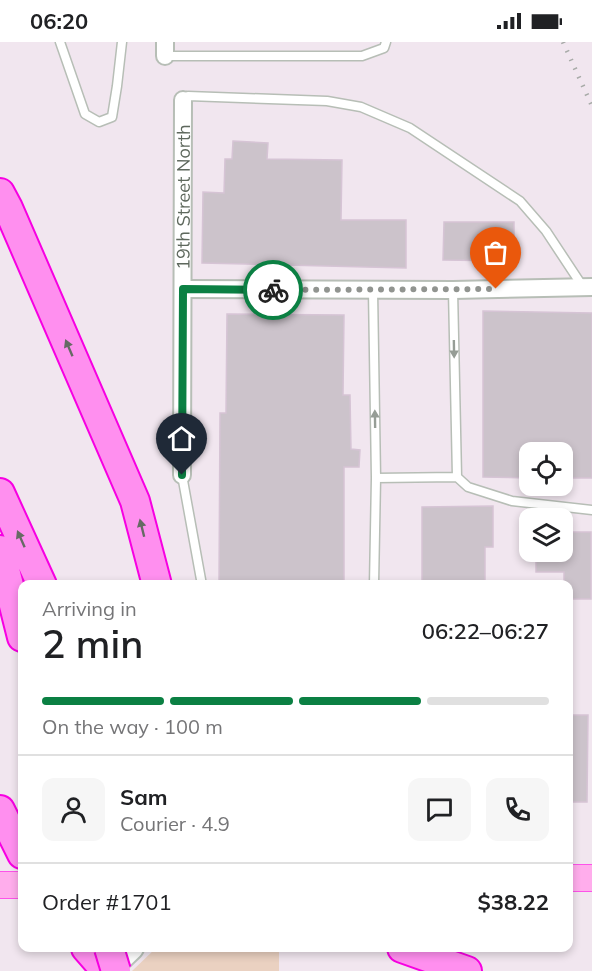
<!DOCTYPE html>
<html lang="en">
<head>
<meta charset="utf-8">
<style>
  body { margin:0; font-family:Mulish,sans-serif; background:#f6f6f6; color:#202124; height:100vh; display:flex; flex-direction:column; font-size:22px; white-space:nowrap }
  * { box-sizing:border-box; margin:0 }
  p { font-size:20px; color:#757577 }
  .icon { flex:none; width:33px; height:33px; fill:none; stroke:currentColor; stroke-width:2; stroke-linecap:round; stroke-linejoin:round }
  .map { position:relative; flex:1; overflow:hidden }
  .side { position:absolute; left:18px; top:538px; width:555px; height:372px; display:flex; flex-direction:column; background:#fff; border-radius:12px; box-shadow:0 3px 9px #0003 }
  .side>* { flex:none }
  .tools { position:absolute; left:519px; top:400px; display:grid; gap:12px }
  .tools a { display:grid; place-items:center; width:54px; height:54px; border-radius:12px; background:#fff; box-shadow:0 3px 9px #0003; font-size:30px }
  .pin { position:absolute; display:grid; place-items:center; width:51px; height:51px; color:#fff; margin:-62px -26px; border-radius:50% 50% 50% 0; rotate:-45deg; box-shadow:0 0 6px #0007 }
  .pin .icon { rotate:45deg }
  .courier { position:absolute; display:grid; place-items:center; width:60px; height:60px; margin:-30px; border:4px solid #0b8043; border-radius:50%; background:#fff; color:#222; box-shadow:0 2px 8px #0007 }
  .summary em { font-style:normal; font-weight:600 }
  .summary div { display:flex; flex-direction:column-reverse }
  .summary { display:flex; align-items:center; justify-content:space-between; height:102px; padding:0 24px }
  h1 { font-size:39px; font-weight:600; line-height:45px }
  .bar { display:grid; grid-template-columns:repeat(4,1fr); gap:9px 6px; align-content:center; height:72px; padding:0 24px }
  .bar i { height:8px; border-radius:4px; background:#e0e0e0 }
  .bar .on { background:#0b8043 }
  .bar p { grid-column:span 4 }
  .line { display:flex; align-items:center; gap:15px; padding:0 24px; border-top:2px solid #e0e0e0 }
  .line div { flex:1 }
  .round { display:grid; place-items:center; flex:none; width:63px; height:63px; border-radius:12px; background:#f6f6f6 }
  .status { display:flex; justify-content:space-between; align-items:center; height:42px; padding:0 30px; background:#fff; direction:ltr }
  .status svg { height:16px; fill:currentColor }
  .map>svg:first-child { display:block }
  .green { fill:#ead1c1 }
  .building { fill:#ccc3cb; stroke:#d6c4d5; stroke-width:1.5 }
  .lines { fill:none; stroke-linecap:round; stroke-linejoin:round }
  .lane-casing { stroke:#b7beb6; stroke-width:11 }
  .street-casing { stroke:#b7beb6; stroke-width:20 }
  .secondary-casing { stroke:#b9c3ba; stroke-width:26 }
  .primary-casing { stroke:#fd53e9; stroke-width:28 }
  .highway-casing { stroke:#f700e2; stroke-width:32 }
  .path { stroke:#ddc9a3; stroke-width:4; stroke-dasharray:6 3; stroke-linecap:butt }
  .lane { stroke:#fff; stroke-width:8 }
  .street { stroke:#fff; stroke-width:16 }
  .secondary { stroke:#fff; stroke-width:22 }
  .primary { stroke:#ffadec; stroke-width:26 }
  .highway { stroke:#ff8fef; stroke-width:28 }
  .rail { stroke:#a8aba8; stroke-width:4.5; stroke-dasharray:1.5 8; stroke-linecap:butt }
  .highway-bridge-casing { stroke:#f700e2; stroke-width:32; stroke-linecap:butt }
  .highway-bridge { stroke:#ff8fef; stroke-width:28 }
  .oneway { fill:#666a64 }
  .oneway2 { fill:#969d96 }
  .done { stroke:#919490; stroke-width:6; stroke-dasharray:0 10.8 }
  .route { stroke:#0b8043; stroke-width:8 }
  .labels { text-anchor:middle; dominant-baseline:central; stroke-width:4.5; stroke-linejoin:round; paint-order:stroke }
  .street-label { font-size:18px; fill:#5e685d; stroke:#fff }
</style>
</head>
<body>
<div class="status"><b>06:20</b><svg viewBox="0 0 49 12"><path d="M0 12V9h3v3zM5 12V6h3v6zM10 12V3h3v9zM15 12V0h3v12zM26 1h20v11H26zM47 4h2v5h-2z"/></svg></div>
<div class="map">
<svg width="592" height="929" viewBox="0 0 592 929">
  <rect width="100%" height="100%" fill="#f1e6ef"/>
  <!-- green -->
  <path class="green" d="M156,906H279V929H132Z"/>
  <!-- building -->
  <path class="building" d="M233,99L268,101L267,117L342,118L341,178H406V226L202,221L203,150L224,151L225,117H232Z
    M444,180H514V219L443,218Z
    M483,269L592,271V436H562V411H530V436L483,435Z
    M227,272L344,273L343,353H350L351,407L360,408L359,425H344V543H228L219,542L220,371H226Z
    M493,464V505H485V543H422V465Z
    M564,490H591V557H568V543H564V530H536V510H562Z
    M568,673H588L587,760H568Z"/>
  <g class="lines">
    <defs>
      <path id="lane" d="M60,0L85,72L99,80L112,75L117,44L122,0
        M165,14H362L384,6L386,0
        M183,58L188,54L327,59L361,65L410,86L520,159L546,189L583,245
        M373,248L376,436
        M453,248L457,435
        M182,433L202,543
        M374,543L376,436L457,435L468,445L512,459L592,468"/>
      <g id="street">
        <path d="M165,0V14"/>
        <path d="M183,247L453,248L592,245"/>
        <path id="s1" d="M182,433L183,58"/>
      </g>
      <path id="secondary" d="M108,929L132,906"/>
      <path id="primary" d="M568,836H592
        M0,843H22"/>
      <path id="highway" d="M0,151L8,166L135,459L157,543
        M0,451L42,543
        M0,508L22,595
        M0,768L22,812
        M86,906L106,929
        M402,906L467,929"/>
    </defs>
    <!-- lane casing -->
    <use href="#lane" class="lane-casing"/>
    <!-- street casing -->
    <use href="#street" class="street-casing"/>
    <!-- secondary casing -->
    <use href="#secondary" class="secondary-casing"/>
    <!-- primary casing -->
    <use href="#primary" class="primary-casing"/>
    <!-- highway casing -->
    <use href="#highway" class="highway-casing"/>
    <!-- path -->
    <path class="path" d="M190,908V906"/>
    <!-- lane -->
    <use href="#lane" class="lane"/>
    <!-- street -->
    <use href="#street" class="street"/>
    <!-- secondary -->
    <use href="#secondary" class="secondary"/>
    <!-- primary -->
    <use href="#primary" class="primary"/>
    <!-- highway -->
    <use href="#highway" class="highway"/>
    <!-- rail -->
    <path class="rail" d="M563,0L592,64"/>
    <defs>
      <path id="highway-bridge" d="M109,906L116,929"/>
    </defs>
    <!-- highway-bridge casing -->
    <use href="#highway-bridge" class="highway-bridge-casing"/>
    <!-- highway-bridge -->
    <use href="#highway-bridge" class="highway-bridge"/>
  </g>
  <!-- one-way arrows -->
  <defs><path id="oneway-solid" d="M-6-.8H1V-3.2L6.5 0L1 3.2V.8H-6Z" transform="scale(1.5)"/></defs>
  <g class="oneway">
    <use href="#oneway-solid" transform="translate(69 306) rotate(-113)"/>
    <use href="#oneway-solid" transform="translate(142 486) rotate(-104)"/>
    <use href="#oneway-solid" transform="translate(21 497) rotate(-114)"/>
  </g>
  <g class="oneway2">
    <use href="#oneway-solid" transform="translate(454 307) rotate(89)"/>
    <use href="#oneway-solid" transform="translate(375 377) rotate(-91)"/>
  </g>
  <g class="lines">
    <!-- done -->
    <path class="done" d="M273,248L496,247"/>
    <!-- route -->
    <path class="route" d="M182,433L183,247L273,248"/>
  </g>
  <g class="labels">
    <!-- street labels -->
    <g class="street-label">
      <text stroke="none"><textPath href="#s1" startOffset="278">19th Street North</textPath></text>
    </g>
  </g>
</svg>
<div class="tools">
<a><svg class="icon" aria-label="locate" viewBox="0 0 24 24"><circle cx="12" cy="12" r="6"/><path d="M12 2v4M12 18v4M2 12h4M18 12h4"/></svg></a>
<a><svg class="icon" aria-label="layers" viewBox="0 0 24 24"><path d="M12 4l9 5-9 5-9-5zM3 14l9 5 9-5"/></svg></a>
</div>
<div class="pin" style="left:496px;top:247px;background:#ea580c"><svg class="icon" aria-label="bag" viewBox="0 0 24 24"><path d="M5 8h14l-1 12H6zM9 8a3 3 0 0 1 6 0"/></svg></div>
<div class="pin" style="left:182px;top:433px;background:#1f2937"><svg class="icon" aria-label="home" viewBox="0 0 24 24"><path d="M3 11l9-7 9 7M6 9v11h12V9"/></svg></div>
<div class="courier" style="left:273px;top:248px"><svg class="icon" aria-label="bike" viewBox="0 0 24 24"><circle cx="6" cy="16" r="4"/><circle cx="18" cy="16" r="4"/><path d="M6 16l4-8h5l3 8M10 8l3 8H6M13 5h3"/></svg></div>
<section class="side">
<div class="summary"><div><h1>2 min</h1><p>Arriving in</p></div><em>06:22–06:27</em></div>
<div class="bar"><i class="on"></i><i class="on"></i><i class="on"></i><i></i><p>On the way · 100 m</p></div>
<div class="line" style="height:108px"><a class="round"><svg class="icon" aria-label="person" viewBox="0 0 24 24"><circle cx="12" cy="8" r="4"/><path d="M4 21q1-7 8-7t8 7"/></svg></a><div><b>Sam</b><p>Courier · 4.9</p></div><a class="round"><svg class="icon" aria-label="chat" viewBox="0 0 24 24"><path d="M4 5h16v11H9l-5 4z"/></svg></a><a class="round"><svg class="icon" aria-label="phone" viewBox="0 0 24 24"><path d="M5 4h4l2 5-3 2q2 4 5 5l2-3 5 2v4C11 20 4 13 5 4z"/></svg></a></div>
<div class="line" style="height:78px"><div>Order #1701</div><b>$38.22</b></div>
</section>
</div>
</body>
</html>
